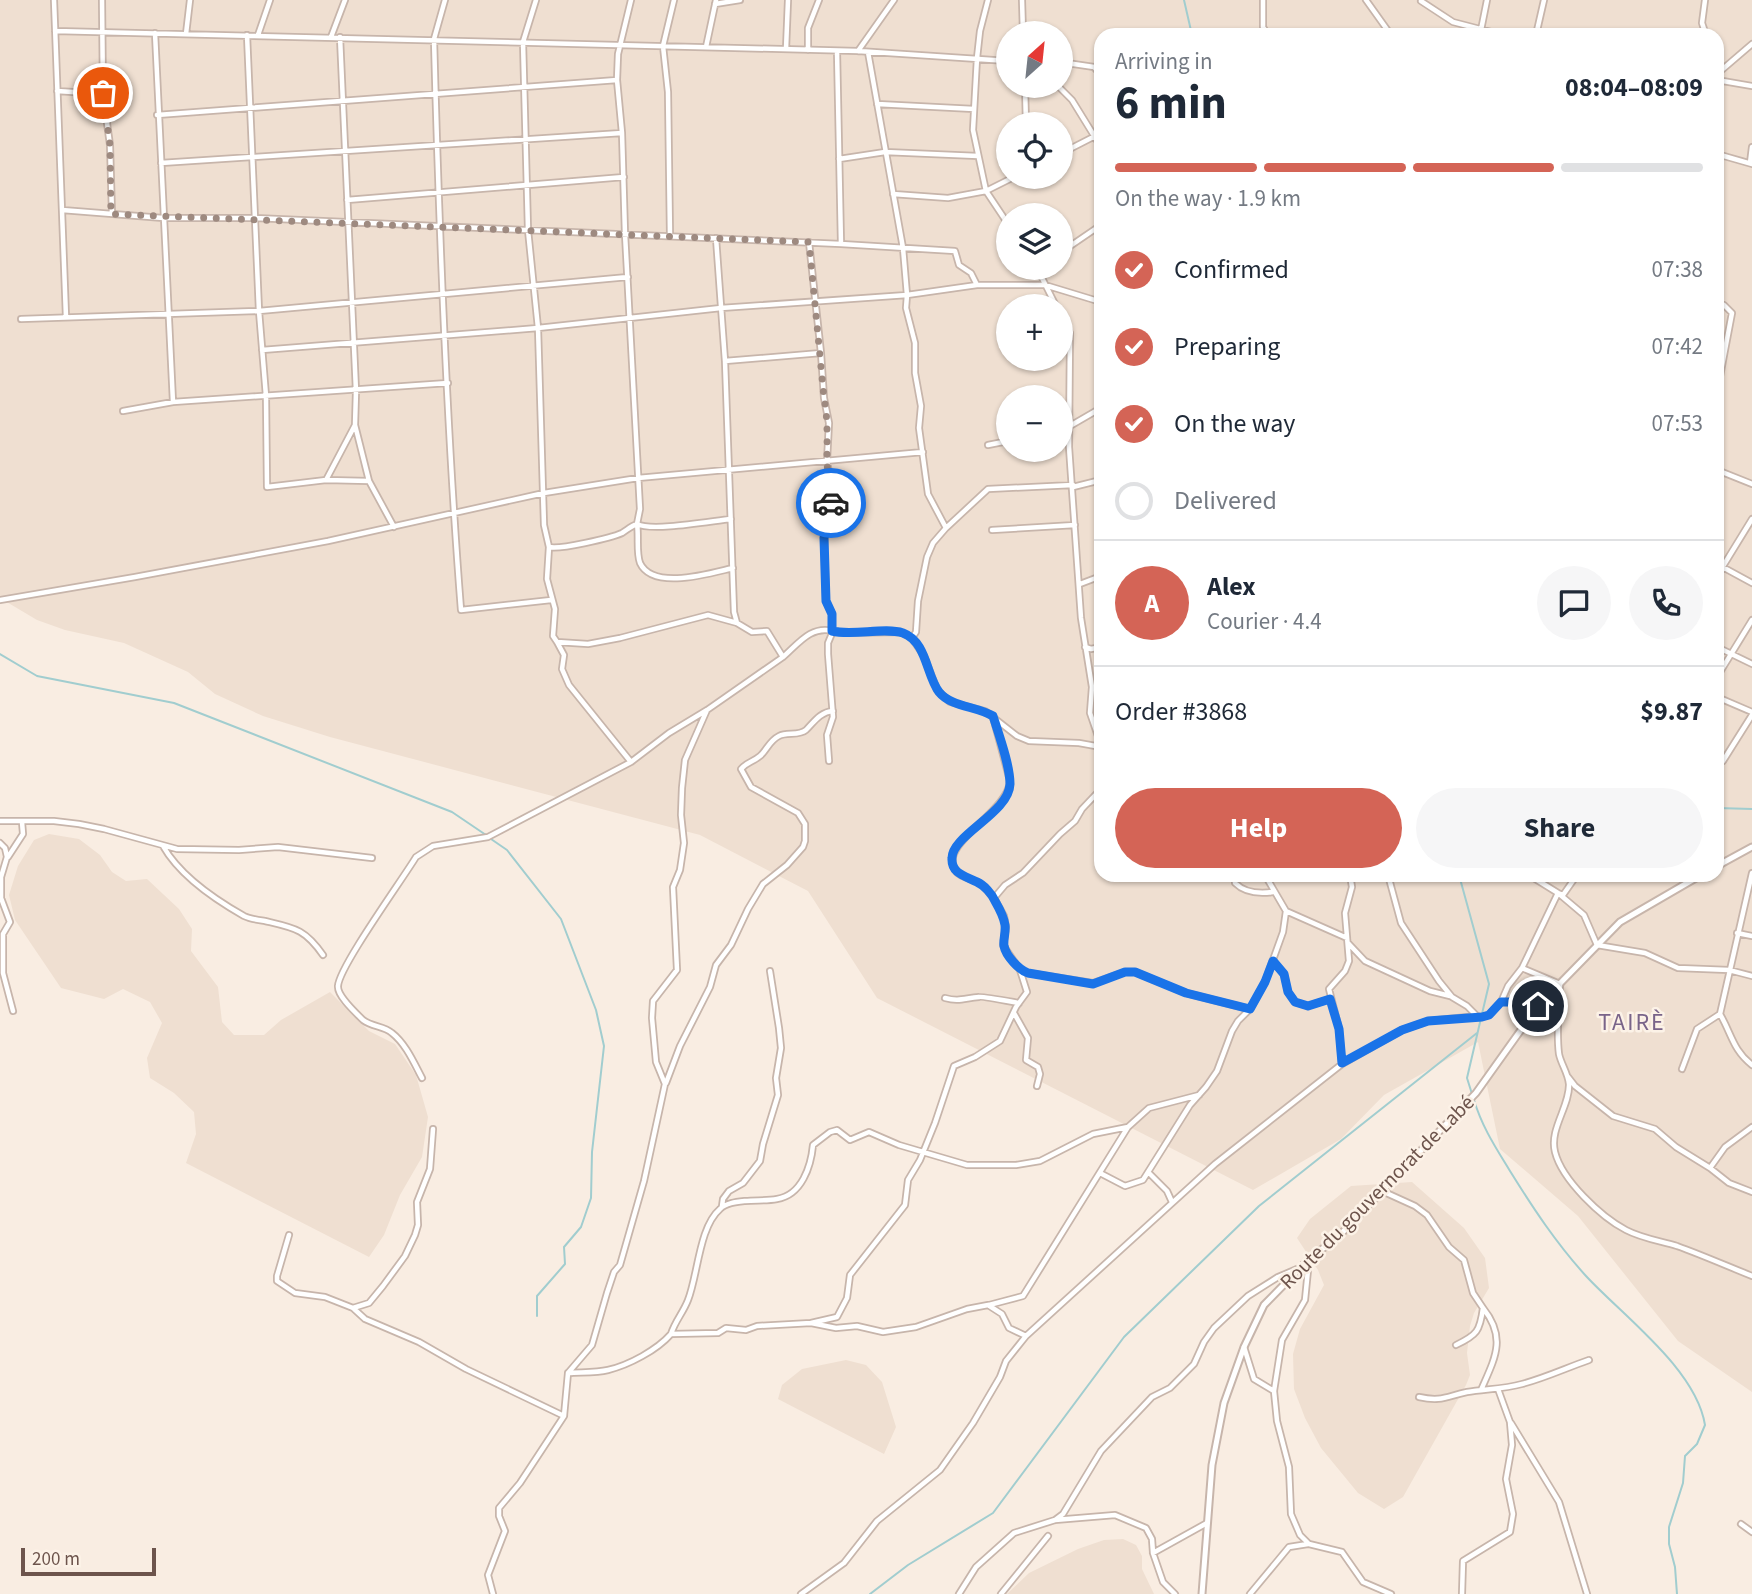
<!DOCTYPE html>
<html lang="en">
<head>
<meta charset="utf-8">
<style>
  body { margin:0; font-family:"Source Sans 3",sans-serif; background:#f6f6f7; color:#1f2937; height:100vh; display:flex; flex-direction:column; font-size:26px; white-space:nowrap }
  * { box-sizing:border-box; margin:0 }
  p { font-size:23px; color:#747a83 }
  .icon { flex:none; width:38px; height:38px; fill:none; stroke:currentColor; stroke-width:2; stroke-linecap:round; stroke-linejoin:round }
  .map { position:relative; flex:1; overflow:hidden }
  .side { position:absolute; left:1094px; top:28px; width:630px; height:854px; display:flex; flex-direction:column; background:#fff; border-radius:21px; box-shadow:0 2px 5px #0004 }
  .side>* { flex:none }
  .needle { width:46px; rotate:27deg }
  .controls { position:absolute; left:996px; top:21px; display:grid; gap:14px }
  .controls a { display:grid; place-items:center; width:77px; height:77px; border-radius:50%; background:#fff; box-shadow:0 2px 5px #0004; font-size:35px }
  .scale { position:absolute; left:21px; bottom:18px; width:135px; box-sizing:border-box; padding-left:7px; border:4px solid #6d544c; border-top:0; font-size:19px; line-height:24px; white-space:nowrap; color:#6d544c; -webkit-text-stroke:5px #fcf2e7; paint-order:stroke }
  .pin { position:absolute; display:grid; place-items:center; width:60px; height:60px; color:#fff; margin:-30px; border:4px solid #fff; border-radius:50%; box-shadow:0 2px 7px #0007 }
  .courier { position:absolute; display:grid; place-items:center; width:70px; height:70px; margin:-35px; border:5px solid #1a73e8; border-radius:50%; background:#fff; color:#222; box-shadow:0 2px 9px #0007 }
  .headline em { font-style:normal; font-weight:700 }
  .headline div { display:flex; flex-direction:column-reverse }
  .headline { display:flex; align-items:center; justify-content:space-between; height:119px; padding:0 21px }
  h1 { font-size:46px; font-weight:700; line-height:52px }
  .bar { display:grid; grid-template-columns:repeat(4,1fr); gap:10px 7px; align-content:center; height:84px; padding:0 21px }
  .bar i { height:9px; border-radius:5px; background:#e0e1e3 }
  .bar .current { background:#d46456 }
  .bar p { grid-column:span 4 }
  .line { display:flex; align-items:center; gap:18px; padding:0 21px; border-top:2px solid #e0e1e3 }
  .line div { flex:1 }
  .round { display:grid; place-items:center; flex:none; width:74px; height:74px; border-radius:37px; background:#f6f6f7 }
  ol { padding:0 21px; list-style:none }
  li { display:flex; align-items:center; gap:21px; height:77px }
  li p { margin-inline-start:auto }
  li .icon { padding:7px; border-radius:50%; background:#d46456; color:#fff; stroke-width:4 }
  li:last-child { color:#747a83 }
  li i { width:38px; height:38px; border:4px solid #e0e1e3; border-radius:50% }
  .button { display:flex; gap:14px; margin-top:auto; padding:14px 21px }
  .button a { flex:1; height:80px; border-radius:42px; background:#d46456; color:#fff; font-size:28px; font-weight:700; line-height:80px; text-align:center }
  .button a+a { background:#f6f6f7; color:#1f2937 }
  .map>svg:first-child { display:block }
  .residential { fill:#efdfd1; fill-rule:evenodd }
  .lines { fill:none; stroke-linecap:round; stroke-linejoin:round }
  .stream { stroke:#a1cdcf; stroke-width:2 }
  .minor-casing { stroke:#c7b5ab; stroke-width:8 }
  .tertiary-casing { stroke:#c7b5ab; stroke-width:9 }
  .minor { stroke:#fff; stroke-width:4.5 }
  .tertiary { stroke:#fff; stroke-width:5 }
  .done { stroke:#9e8a80; stroke-width:7; stroke-dasharray:0 12.6 }
  .route { stroke:#1a73e8; stroke-width:9 }
  .labels { text-anchor:middle; dominant-baseline:central; stroke-width:5; stroke-linejoin:round; paint-order:stroke }
  .street-label { font-size:21px; fill:#6d544c; stroke:#fcf2e7 }
  .quarter-label { font-size:24px; letter-spacing:2px; fill:#796489; stroke:#fcf2e7 }
</style>
</head>
<body>
<div class="map">
<svg width="1752" height="1594" viewBox="0 0 1752 1594">
  <rect width="100%" height="100%" fill="#f9ede2"/>
  <!-- residential -->
  <path class="residential" d="M0,0H1752V1392L1678,1341L1578,1216L1500,1149L1478,1042L1384,1095L1341,1139L1253,1190L877,998L808,891L700,835L330,737L263,716L215,694L188,672L124,643L65,630L37,620L0,598ZM1008,33H1060V86H1008ZM1101,35H1717V875H1101ZM1008,124H1060V177H1008ZM1008,215H1060V268H1008ZM1008,306H1060V359H1008ZM1008,397H1060V450H1008Z
    M49,834L79,839L100,855L112,872L126,881L147,879L179,909L192,929L191,951L218,987L222,1022L234,1035H264L281,1020L330,992L369,1031L395,1044L416,1075L428,1117L422,1157L400,1195L384,1235L369,1257L186,1163L196,1134L194,1112L174,1093L150,1078L147,1058L162,1023L150,1002L123,989L104,999L61,988L15,920L9,895L18,866L34,840Z
    M1412,1182L1464,1228L1485,1258L1489,1288L1474,1313L1470,1326L1467,1353L1470,1375L1466,1385L1403,1497L1384,1509L1358,1493L1321,1448L1305,1418L1294,1389L1293,1354L1300,1329L1324,1285L1318,1270L1297,1238L1310,1219L1351,1186Z
    M846,1360L866,1365L882,1382L896,1427L884,1454L778,1399L782,1385L802,1369Z
    M1123,1539L1136,1545L1142,1556V1569L1154,1594H1007L1029,1573L1078,1549L1104,1540Z"/>
  <g class="lines">
    <!-- stream -->
    <path class="stream" d="M1184,0L1192,35
      M0,654L37,676L174,703L452,812L486,835
      M1717,808L1752,809
      M491,839L507,850L561,919L596,1010L604,1046L592,1152L591,1198L581,1227L564,1247L565,1264L537,1296V1316
      M1459,875L1489,984L1467,1078L1472,1094
      M1474,1100C1482,1127 1496,1148 1510,1171C1533,1208 1556,1243 1586,1276C1623,1316 1696,1369 1705,1425L1697,1444L1685,1456L1683,1483L1669,1527V1544L1675,1567L1677,1594
      M870,1594L908,1565L993,1513L1124,1337L1259,1206L1477,1033"/>
    <defs>
      <path id="minor" d="M54,0L66,317
        M102,0L103,94L110,145L112,214
        M445,0L434,39C439,230 446,420 461,610L551,600
        M536,0L523,42L528,230L538,328L544,525L549,547L547,579L555,609L553,636L557,642L588,644L620,638L708,615L737,623L734,612L725,361L716,238
        M988,0L980,31L977,58L973,130L986,191L1008,224
        M1022,0L1023,33
        M1263,0V27L1268,35
        M1366,0L1391,35
        M1705,0L1702,23L1706,35
        M1421,1L1453,22L1503,35
        M715,4L740,0
        M1481,30L1487,0
        M55,31L858,51L1008,61
        M155,33L173,402
        M186,34L190,0
        M247,35L259,311L266,396L267,487L326,480L369,481
        M258,35L270,0
        M1536,35L1544,0
        M331,37L345,0
        M706,47L716,0
        M786,49L788,0
        M808,50V28L819,0
        M837,51L841,244L955,251L959,265L971,273L977,285H1045L1101,302
        M858,51L894,0
        M1060,62L1094,67L1101,75
        M1717,74L1752,44
        M1717,80L1752,86
        M1025,86L1026,124
        M1058,86L1072,100L1101,147
        M57,91L103,94
        M877,104L974,109
        M157,115L617,80
        M1060,154L1101,133
        M1717,154L1752,164
        M839,159L885,152L978,156
        M161,163L622,133
        M1750,163L1752,147
        M893,194L948,198L986,191L1014,177
        M347,200L624,177
        M62,210L163,218H255L841,244
        M670,236L668,92L663,46L674,0
        M1060,253L1101,225
        M1037,268L1056,306
        M1717,303L1724,305L1732,313L1717,392
        M1060,315L1070,333L1069,447L1081,618L1092,687L1090,713L1101,745
        M21,319L259,311L628,277
        M262,350L538,328L721,308L907,295L903,248L868,52
        M821,353L824,398L829,423L827,461L832,491L824,538L826,601L832,614V631
        M725,361L821,353L809,242
        M123,411L173,402L448,383
        M355,425L369,481L394,527
        M1060,428L1070,426L1101,408
        M988,445L1008,441
        M1717,470L1752,484
        M326,480L355,425L356,391L340,37
        M1073,487L1101,480
        M731,519C711,521 652,532 637,524C639,536 636,552 640,563C653,591 711,573 733,568
        M946,528L928,494L919,428L921,406L915,373V343L906,308L907,295L977,285
        M992,530L1075,525
        M549,547C559,550 611,538 622,533C627,530 631,526 637,524L640,509L625,234L622,133L617,80L618,54L631,0
        M1717,564L1752,583
        M1717,576L1752,519
        M1080,584L1101,576
        M0,600L135,577L328,541L544,493L638,478L923,452
        M737,623L752,632L767,631L783,657C798,644 811,625 833,631L828,643V654L833,717L827,735L829,761
        M833,631L845,633L900,632L912,638L924,656L937,690L950,702L985,711L1017,736L1029,741L1079,743L1101,747
        M912,638L916,632L918,601L927,557L933,543L946,528L988,489L1073,485
        M557,642L564,655L562,669L569,685L631,762
        M1085,647L1091,649L1101,647
        M1717,647L1752,664
        M1717,677L1752,620
        M1717,697L1752,712
        M993,717L1010,781C1008,812 938,844 955,870C960,878 971,878 979,883C985,886 989,894 994,898
        M1723,761L1752,715
        M0,821H54L79,824L104,829L177,849L239,850L278,847L372,858
        M0,843L5,848L7,857L1,877V898L10,922L3,934V973L13,1011
        M163,846C180,876 214,899 244,916C250,919 258,920 265,921C295,928 305,929 323,955
        M8,857L23,834L22,822
        M1752,873L1720,1014C1732,1035 1733,1050 1752,1065
        M1235,875V883C1245,893 1259,894 1273,892
        M1388,875L1401,923L1439,981L1452,997L1467,1006L1477,1016L1482,1017L1489,1015L1501,1002H1527L1538,1006
        M1529,875L1558,893L1584,915L1597,945L1645,953L1678,968L1729,970L1752,976
        M1286,911L1347,938
        M1737,933L1752,936
        M1348,943L1365,961L1430,991L1450,996
        M1273,961L1284,974L1288,992L1295,1002L1308,1006L1330,999
        M1522,968L1560,984C1559,1007 1556,1031 1559,1054C1561,1064 1568,1073 1569,1084C1570,1106 1549,1129 1555,1152C1562,1180 1601,1217 1626,1230C1641,1238 1660,1241 1677,1246C1702,1255 1727,1266 1752,1276
        M1020,970L1028,973L1093,983L1125,972H1135L1186,993L1249,1009
        M945,998C959,1002 965,998 979,997C981,996 1013,1002 1019,1003
        M1501,1002L1508,986L1522,968L1558,893L1563,895L1577,875
        M1014,1013L1028,1038L1026,1060L1038,1067L1040,1074L1037,1086
        M1342,1064L1339,1029L1329,989L1345,971L1349,961L1345,913L1352,887L1350,875
        M1682,1069L1697,1029L1720,1014
        M1568,1077L1575,1086L1613,1116L1655,1129L1676,1147L1710,1168L1729,1183L1752,1192
        M422,1078C414,1063 406,1044 392,1033C384,1026 372,1027 363,1020C356,1013 337,996 338,986C339,967 402,880 416,857L433,846L488,837L631,762L669,733L707,710L783,657
        M666,1083L680,1046L710,987L716,965L731,945L748,909L763,884L787,865L803,847L805,841V824L798,813L751,787L741,769C747,762 753,762 760,756C767,750 769,741 779,736C787,732 799,736 806,730C814,722 820,712 833,711
        M1710,1168L1725,1147L1752,1127
        M1148,1172L1167,1191L1172,1202
        M1100,1173L1125,1186L1143,1180L1190,1105L1206,1087L1217,1071L1232,1031L1238,1021L1250,1009L1265,982L1283,932L1286,911L1265,875
        M1382,1191L1415,1206L1427,1215L1449,1247L1464,1260L1473,1293L1483,1308
        M722,1206L723,1199L729,1191L743,1183L760,1161L763,1144L778,1095L776,1078L781,1048L779,1028L770,971
        M289,1235L277,1276V1281L295,1293L325,1297L353,1308L365,1319L419,1342L466,1369L564,1416
        M1309,1260L1305,1300L1282,1340L1274,1391L1277,1421L1289,1467L1291,1514L1300,1535L1309,1544L1342,1552L1363,1582L1391,1594
        M989,1305L1023,1296L1128,1127L1149,1108L1199,1095
        M353,1308L369,1303L383,1286L405,1256L415,1235L418,1225L417,1202L430,1169L433,1129
        M811,1323L837,1317L847,1298L850,1275L905,1205L908,1180L920,1160L935,1123L954,1066L975,1057L1000,1041L1016,1007L1027,992L1020,970L1003,945L1006,927L1004,916L994,898L1005,885L1023,873L1060,834L1075,821L1082,809L1101,789
        M671,1334C675,1321 683,1313 688,1300C698,1275 699,1227 720,1209C726,1203 736,1202 745,1201C756,1200 767,1201 777,1199C802,1195 811,1166 813,1145L830,1132L837,1130L850,1140L869,1132L899,1145L967,1165H1016L1040,1161L1093,1134L1128,1127
        M1456,1345C1477,1335 1480,1331 1483,1308C1507,1338 1495,1358 1481,1390
        M1244,1347L1254,1379L1274,1391
        M568,1373C581,1372 596,1373 608,1370C629,1365 657,1350 671,1334L718,1333L726,1328L746,1330L757,1326L811,1323L836,1328L857,1326L883,1332L916,1327L967,1309L988,1305L1002,1314L1009,1328L1026,1336
        M1419,1397C1442,1402 1447,1396 1467,1392C1486,1389 1504,1389 1522,1384C1545,1378 1566,1368 1589,1360
        M1511,1423L1559,1502L1587,1594
        M1055,1520L1063,1514L1101,1451L1152,1397L1170,1388L1194,1364L1204,1342L1214,1328L1248,1296L1278,1277L1297,1269
        M1741,1524L1752,1532
        M1153,1553L1207,1523
        M493,1594L488,1575L505,1531L499,1516V1508L520,1483L564,1416L568,1373L592,1345L607,1293L614,1272L620,1265L644,1181L665,1084L656,1062L652,1018L653,1001L677,970L673,887L680,870L684,843L681,815L682,788L685,760L707,710
        M801,1594L844,1563L877,1521L940,1470L973,1423L1000,1377L1006,1361L1026,1336L1215,1164L1342,1064L1402,1030L1428,1021L1477,1016
        M959,1594L976,1567L1014,1533L1055,1520L1115,1515L1146,1528L1152,1539L1153,1553L1163,1582L1175,1594
        M1001,1594L1048,1536
        M1250,1594L1289,1547L1308,1544
        M1462,1594L1463,1561L1510,1532L1513,1514L1506,1479L1512,1445L1510,1422L1498,1389"/>
      <path id="tertiary" d="M1717,866L1752,847
        M1202,1594L1212,1465L1224,1403L1244,1347L1264,1305L1309,1259L1338,1237L1476,1093L1538,1006L1620,922L1701,875"/>
    </defs>
    <!-- minor casing -->
    <use href="#minor" class="minor-casing"/>
    <!-- tertiary casing -->
    <use href="#tertiary" class="tertiary-casing"/>
    <!-- minor -->
    <use href="#minor" class="minor"/>
    <!-- tertiary -->
    <use href="#tertiary" class="tertiary"/>
  </g>
  <g class="lines">
    <!-- done -->
    <path class="done" d="M103,93L110,145L111,214L809,242L824,398C828,419 827,437 827,459C827,474 832,488 831,503"/>
    <!-- route -->
    <path class="route" d="M831,503L824,538L826,601L832,614V631C853,636 885,627 903,633C927,642 926,675 939,692C951,707 976,706 993,716C999,735 1010,765 1010,784C1009,813 952,835 952,858C951,874 966,876 977,882C984,885 992,894 995,901C999,908 1004,917 1005,925C1006,932 1003,940 1004,946C1006,956 1019,970 1028,973L1093,984L1125,972H1135L1186,993L1250,1009L1265,982L1273,961L1284,974L1288,992L1295,1002L1308,1006L1330,999L1339,1029L1342,1063L1402,1030L1428,1021L1482,1017L1489,1015L1501,1002H1527L1538,1006"/>
  </g>
  <g class="labels">
    <!-- street labels -->
    <g class="street-label">
      <text transform="translate(1377 1192) rotate(-45)">Route du gouvernorat de Labé</text>
    </g>
    <!-- quarter labels -->
    <g class="quarter-label">
      <text x="1632" y="1022">TAIRÈ</text>
    </g>
  </g>
</svg>
<div class="controls">
<a><svg class="needle" viewBox="-14 -14 28 28"><path d="M0-13l5 13h-10z" fill="#e53935"/><path d="M0 13l5-13h-10z" fill="#747a83"/></svg></a>
<a><svg class="icon" aria-label="locate" viewBox="0 0 24 24"><circle cx="12" cy="12" r="6"/><path d="M12 2v4M12 18v4M2 12h4M18 12h4"/></svg></a>
<a><svg class="icon" aria-label="layers" viewBox="0 0 24 24"><path d="M12 4l9 5-9 5-9-5zM3 14l9 5 9-5"/></svg></a>
<a>+</a>
<a>−</a>
</div>
<div class="scale">200 m</div>
<div class="pin" style="left:103px;top:93px;background:#ea580c"><svg class="icon" aria-label="bag" viewBox="0 0 24 24"><path d="M5 8h14l-1 12H6zM9 8a3 3 0 0 1 6 0"/></svg></div>
<div class="pin" style="left:1538px;top:1006px;background:#1f2937"><svg class="icon" aria-label="home" viewBox="0 0 24 24"><path d="M3 11l9-7 9 7M6 9v11h12V9"/></svg></div>
<div class="courier" style="left:831px;top:503px"><svg class="icon" aria-label="car" viewBox="0 0 24 24"><path d="M5 17H2v-5l4-1 3-4h7l3 4 3 1v5h-3M9 17h6M6 11h13"/><circle cx="7" cy="17" r="2"/><circle cx="17" cy="17" r="2"/></svg></div>
<section class="side">
<div class="headline"><div><h1>6 min</h1><p>Arriving in</p></div><em>08:04–08:09</em></div>
<div class="bar"><i class="current"></i><i class="current"></i><i class="current"></i><i></i><p>On the way · 1.9 km</p></div>
<ol>
<li><svg class="icon" aria-label="check" viewBox="0 0 24 24"><path d="M5 12l5 5 9-10"/></svg>Confirmed<p>07:38</p></li>
<li><svg class="icon" aria-label="check" viewBox="0 0 24 24"><path d="M5 12l5 5 9-10"/></svg>Preparing<p>07:42</p></li>
<li><svg class="icon" aria-label="check" viewBox="0 0 24 24"><path d="M5 12l5 5 9-10"/></svg>On the way<p>07:53</p></li>
<li><i></i>Delivered</li>
</ol>
<div class="line" style="height:126px"><b class="round" style="background:#d46456;color:#fff">A</b><div><b>Alex</b><p>Courier · 4.4</p></div><a class="round"><svg class="icon" aria-label="chat" viewBox="0 0 24 24"><path d="M4 5h16v11H9l-5 4z"/></svg></a><a class="round"><svg class="icon" aria-label="phone" viewBox="0 0 24 24"><path d="M5 4h4l2 5-3 2q2 4 5 5l2-3 5 2v4C11 20 4 13 5 4z"/></svg></a></div>
<div class="line" style="height:91px"><div>Order #3868</div><b>$9.87</b></div>
<div class="button"><a>Help</a><a>Share</a></div>
</section>
</div>
</body>
</html>
